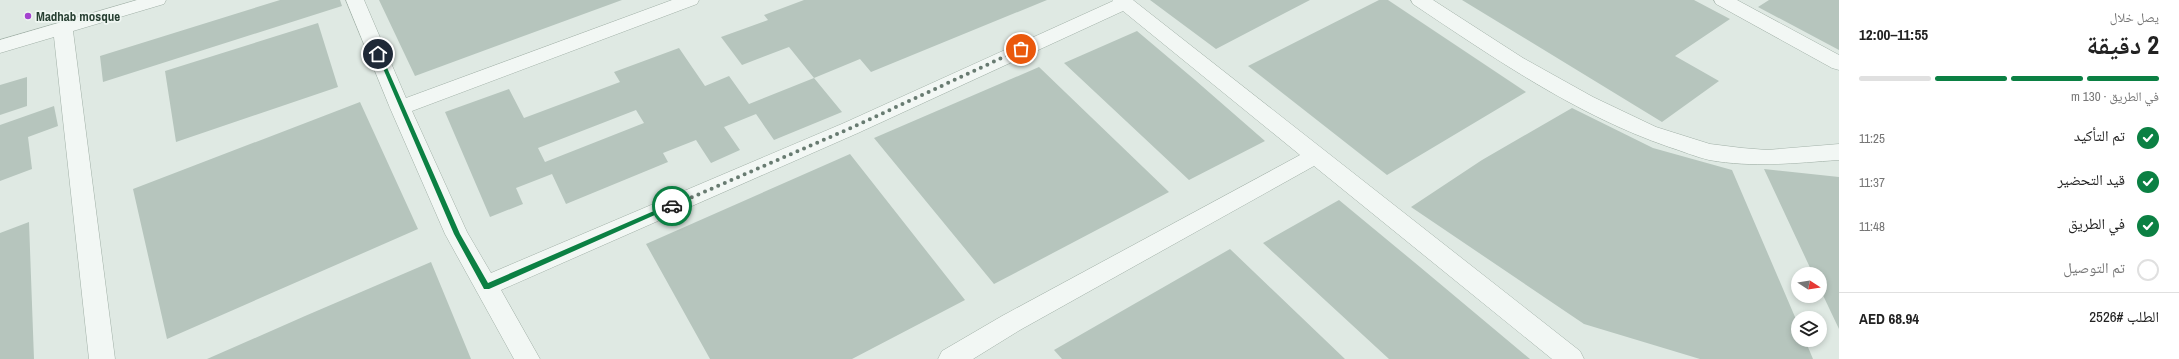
<!DOCTYPE html>
<html lang="ar">
<head>
<meta charset="utf-8">
<style>
  body { margin:0; font-family:"Archivo Narrow","Noto Naskh Arabic",sans-serif; background:#f6f6f6; color:#222; direction:rtl; height:100vh; display:flex; flex-direction:column; font-size:15px; white-space:nowrap }
  * { box-sizing:border-box; margin:0 }
  p { font-size:13px; color:#767676 }
  .icon { flex:none; width:22px; height:22px; fill:none; stroke:currentColor; stroke-width:2; stroke-linecap:round; stroke-linejoin:round }
  .map { position:relative; flex:1; overflow:hidden; direction:ltr }
  .details { display:flex; flex-direction:column; background:#fff; width:340px }
  .details>* { flex:none }
  .needle { width:26px; rotate:102deg }
  .buttons { position:absolute; left:1791px; top:267px; display:grid; gap:8px }
  .buttons a { display:grid; place-items:center; width:36px; height:36px; border-radius:50%; background:#fff; box-shadow:0 2px 6px #0003; font-size:20px }
  .pin { position:absolute; display:grid; place-items:center; width:34px; height:34px; color:#fff; margin:-17px; border:2px solid #fff; border-radius:50%; box-shadow:0 1px 4px #0007 }
  .courier { position:absolute; display:grid; place-items:center; width:40px; height:40px; margin:-20px; border:3px solid #0b8043; border-radius:50%; background:#fff; color:#222; box-shadow:0 1px 5px #0007 }
  .head em { font-style:normal; font-weight:700 }
  .head div { display:flex; flex-direction:column-reverse }
  .head { display:flex; align-items:center; justify-content:space-between; height:68px; padding:0 20px }
  h1 { font-size:26px; font-weight:700; line-height:30px }
  .bar { display:grid; grid-template-columns:repeat(4,1fr); gap:6px 4px; align-content:center; height:48px; padding:0 20px }
  .bar i { height:5px; border-radius:3px; background:#e0e0e0 }
  .bar .selected { background:#0b8043 }
  .bar p { grid-column:span 4 }
  .line { display:flex; align-items:center; gap:10px; padding:0 20px; border-top:1px solid #e0e0e0 }
  .line div { flex:1 }
  ol { padding:0 20px; list-style:none }
  li { display:flex; align-items:center; gap:12px; height:44px }
  li p { margin-inline-start:auto }
  li .icon { padding:4px; border-radius:50%; background:#0b8043; color:#fff; stroke-width:4 }
  li:last-child { color:#767676 }
  li i { width:22px; height:22px; border:2px solid #e0e0e0; border-radius:50% }
  main { display:flex; flex:1; min-height:0 }
  .map>svg:first-child { display:block }
  .building { fill:#b6c5bd; fill-rule:evenodd }
  .lines { fill:none; stroke-linecap:round; stroke-linejoin:round }
  .minor-casing { stroke:#a1b0a7; stroke-width:1 }
  .minor { fill:#f2f7f4; fill-rule:evenodd }
  .route { fill:#0b8043 }
  .done { stroke:#687b71; stroke-width:4; stroke-dasharray:0 7.2 }
  .poi-dot { fill:#a443cf; stroke:#eff6f2; stroke-width:1.5 }
  .labels { text-anchor:middle; dominant-baseline:central; stroke-width:3.5; stroke-linejoin:round; paint-order:stroke }
  .poi-label { font-size:13px; font-weight:bold; fill:#284033; stroke:#eff6f2; text-anchor:start }
</style>
</head>
<body>
<main>
<section class="details">
<div class="head"><div><h1>2 دقيقة</h1><p>يصل خلال</p></div><em>11:55–12:00</em></div>
<div class="bar"><i class="selected"></i><i class="selected"></i><i class="selected"></i><i></i><p>في الطريق · 130 m</p></div>
<ol>
<li><svg class="icon" aria-label="check" viewBox="0 0 24 24"><path d="M5 12l5 5 9-10"/></svg>تم التأكيد<p>11:25</p></li>
<li><svg class="icon" aria-label="check" viewBox="0 0 24 24"><path d="M5 12l5 5 9-10"/></svg>قيد التحضير<p>11:37</p></li>
<li><svg class="icon" aria-label="check" viewBox="0 0 24 24"><path d="M5 12l5 5 9-10"/></svg>في الطريق<p>11:48</p></li>
<li><i></i>تم التوصيل</li>
</ol>
<div class="line" style="height:52px"><div>الطلب #2526</div><b>AED 68.94</b></div>
</section>
<div class="map">
<svg width="1839" height="359" viewBox="0 0 1839 359">
  <rect width="100%" height="100%" fill="#dfe9e3"/>
  <!-- building -->
  <path class="building" d="M280,0H340L342,6L103,82L100,56Z
    M379,0H622L415,76Z
    M804,0H1047L871,72L860,59L814,78L789,47L742,65L721,37L768,20L764,15Z
    M1150,0H1310L1216,49Z
    M1379,0H1388L1526,92L1387,175L1248,66Z
    M1462,0H1694L1730,19L1675,56L1719,81L1662,122Z
    M1769,0H1839V50L1758,7Z
    M318,23L338,87L176,142L165,71Z
    M1137,31L1195,80L1265,141L1189,180L1064,63Z
    M679,48L705,86L729,76L749,104L814,78L842,112L774,140L756,114L724,127L740,150L711,163L696,140L663,153L668,162L566,204L552,174L516,188L523,204L490,217L445,112L509,89L524,118L620,82L614,72ZM636,110L644,123L545,162L538,148Z
    M1039,67L1169,192L994,284L874,138Z
    M27,77V106L0,115V85Z
    M360,102L418,229L167,339L133,189Z
    M54,106L58,126L28,137L32,169L0,181V125Z
    M1572,108L1653,148L1732,170L1798,324V340H1805L1813,359H1700L1584,324L1411,207L1482,160Z
    M850,154L965,300L852,359H710L646,244Z
    M1764,169L1839,177V329L1820,289V274H1813Z
    M1339,200L1420,267L1530,359H1389L1263,243Z
    M29,222L34,359H0V233Z
    M1230,249L1345,359H1062L1054,350Z
    M431,262L471,359H207L305,316Z"/>
  <g class="lines">
    <defs>
      <path id="minor" d="M137,0H166L164,4L73,31L115,359H89L54,37L0,53V40Z
        M346,0H364L406,98L672,0H699L697,4L412,111L467,232L491,273L844,123L1113,1L1112,0H1133L1580,351L1584,359H1552L1314,166L1020,330L973,359H938L942,351L1002,316L1300,155L1123,11L858,133L501,290L540,359H514L445,234L390,108Z
        M1411,0H1433L1523,58L1593,97L1656,127L1710,144L1742,148L1767,150L1839,144V160C1795,163 1753,168 1709,160C1696,157 1682,151 1669,147C1576,115 1494,58 1413,4Z
        M1714,0H1737L1839,55V70L1832,68L1716,4Z"/>
    </defs>
    <!-- minor casing -->
    <use href="#minor" class="minor-casing"/>
    <!-- minor -->
    <use href="#minor" class="minor"/>
  </g>
  <!-- route -->
  <path class="route" d="M376,52L381,54L460,234L488,283L670,204L675,206L489,289H484L454,234Z"/>
  <g class="lines">
    <!-- done -->
    <path class="done" d="M672,206L851,128L1021,49"/>
  </g>
  <!-- markers -->
  <circle class="poi-dot" cx="28" cy="16" r="4"/>
  <g class="labels">
    <!-- poi labels -->
    <g class="poi-label">
      <text x="36" y="16">Madhab mosque</text>
    </g>
  </g>
</svg>
<div class="buttons">
<a><svg class="needle" viewBox="-14 -14 28 28"><path d="M0-13l5 13h-10z" fill="#e53935"/><path d="M0 13l5-13h-10z" fill="#767676"/></svg></a>
<a><svg class="icon" aria-label="layers" viewBox="0 0 24 24"><path d="M12 4l9 5-9 5-9-5zM3 14l9 5 9-5"/></svg></a>
</div>
<div class="pin" style="left:1021px;top:49px;background:#ea580c"><svg class="icon" aria-label="bag" viewBox="0 0 24 24"><path d="M5 8h14l-1 12H6zM9 8a3 3 0 0 1 6 0"/></svg></div>
<div class="pin" style="left:378px;top:54px;background:#1f2937"><svg class="icon" aria-label="home" viewBox="0 0 24 24"><path d="M3 11l9-7 9 7M6 9v11h12V9"/></svg></div>
<div class="courier" style="left:672px;top:206px"><svg class="icon" aria-label="car" viewBox="0 0 24 24"><path d="M5 17H2v-5l4-1 3-4h7l3 4 3 1v5h-3M9 17h6M6 11h13"/><circle cx="7" cy="17" r="2"/><circle cx="17" cy="17" r="2"/></svg></div>
</div>
</main>
</body>
</html>
